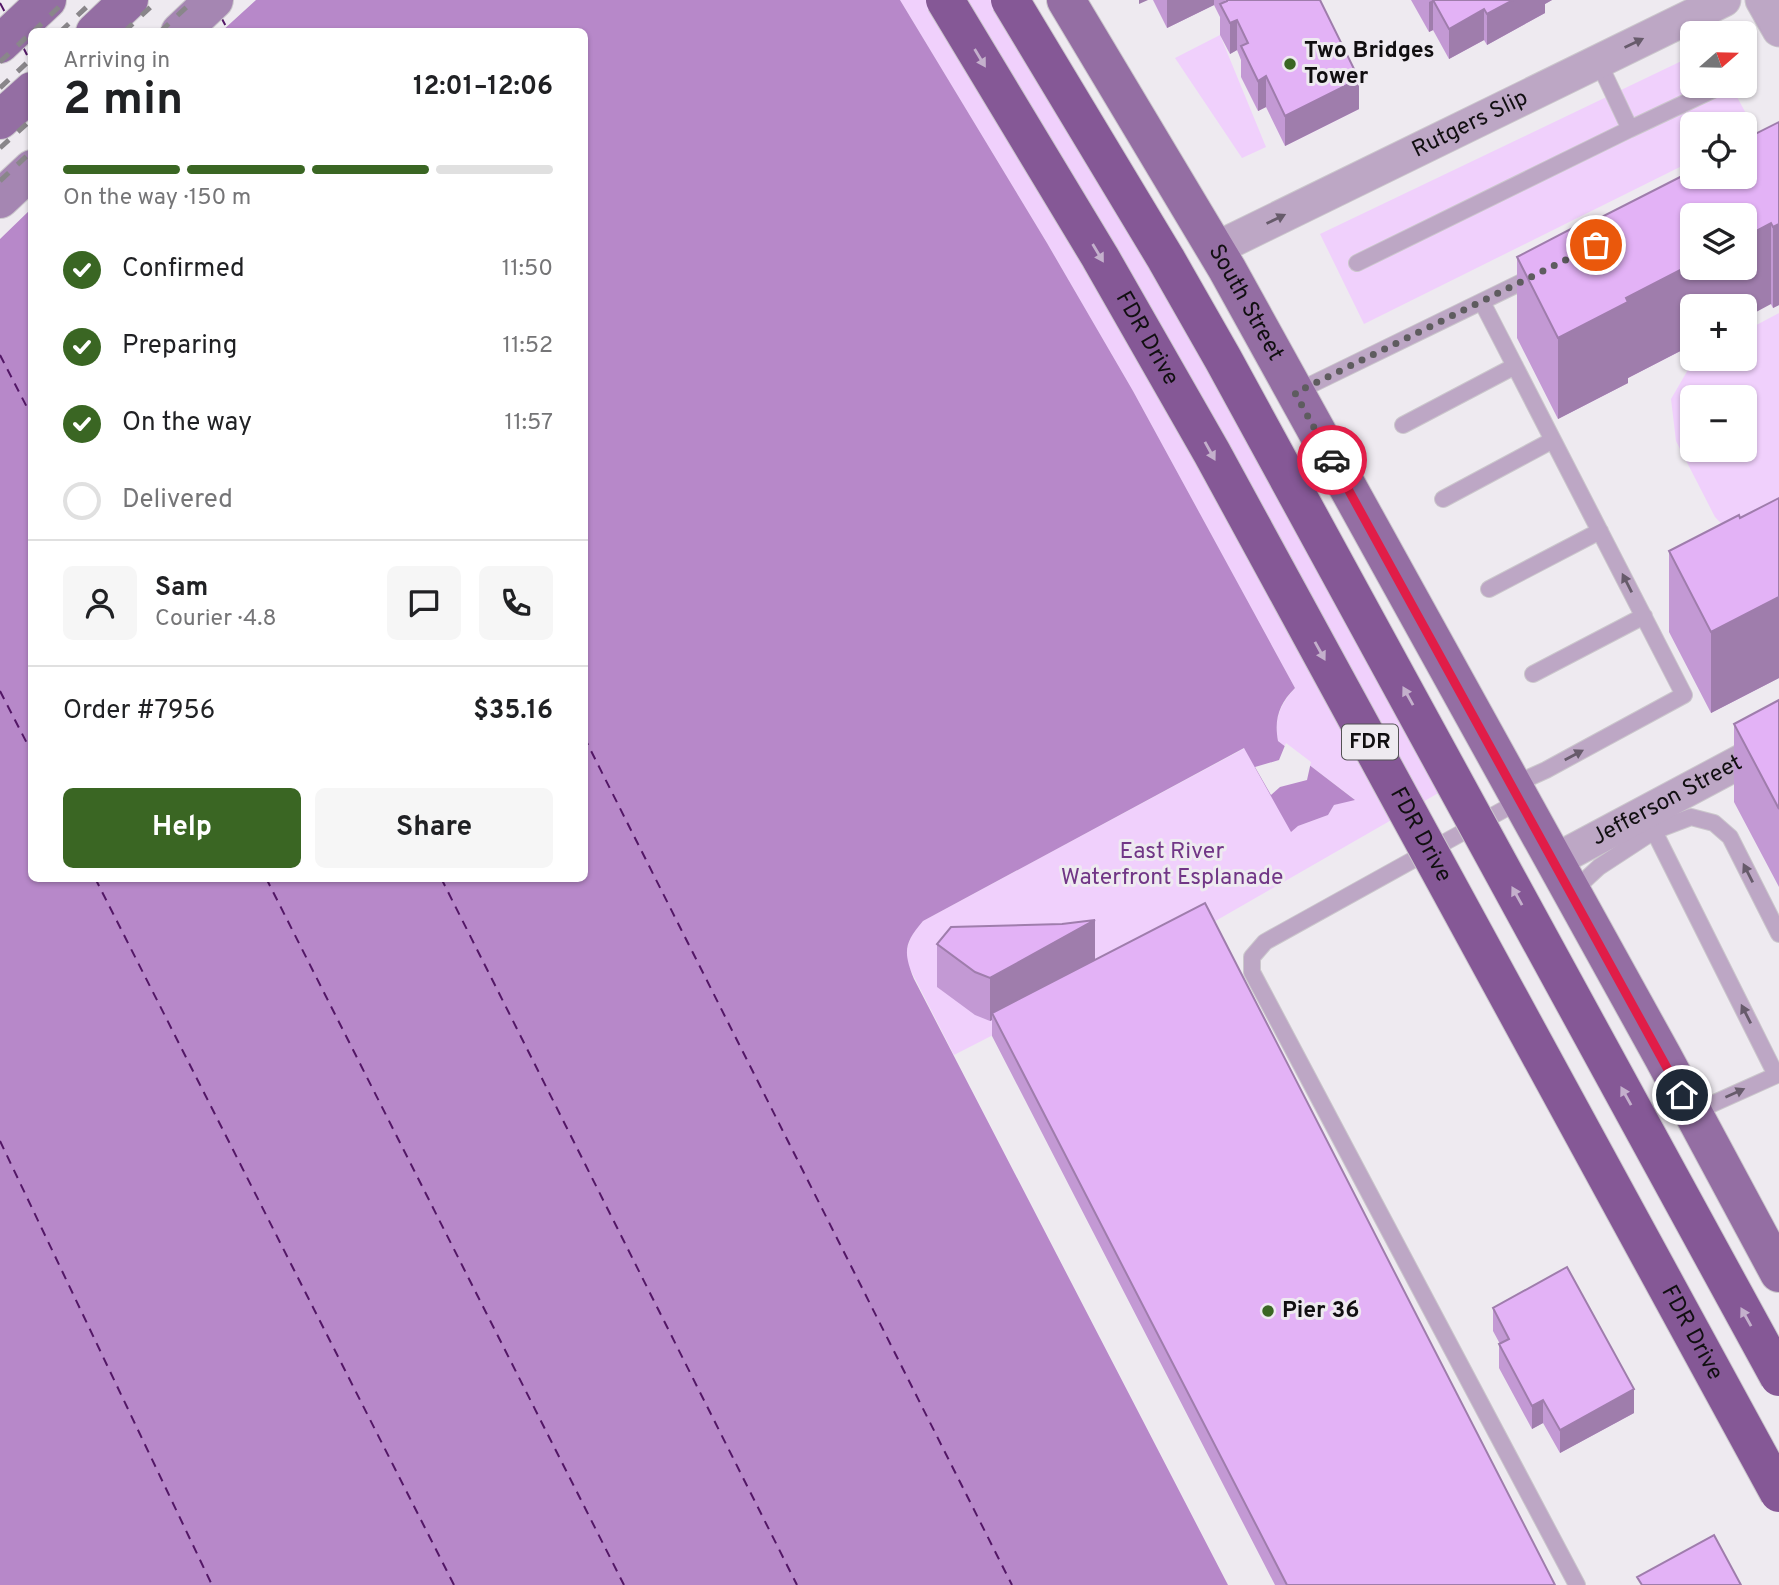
<!DOCTYPE html>
<html lang="en">
<head>
<meta charset="utf-8">
<style>
  body { margin:0; font-family:Overpass,sans-serif; background:#f6f6f6; color:#202124; height:100vh; display:flex; flex-direction:column; font-size:26px; white-space:nowrap }
  * { box-sizing:border-box; margin:0 }
  p { font-size:23px; color:#757577 }
  .icon { flex:none; width:38px; height:38px; fill:none; stroke:currentColor; stroke-width:2; stroke-linecap:round; stroke-linejoin:round }
  .map { position:relative; flex:1; overflow:hidden }
  .drawer { position:absolute; left:28px; top:28px; width:560px; height:854px; display:flex; flex-direction:column; background:#fff; border-radius:10px; box-shadow:0 2px 5px #0004 }
  .drawer>* { flex:none }
  .needle { width:46px; rotate:70deg }
  .controls { position:absolute; left:1680px; top:21px; display:grid; gap:14px }
  .controls a { display:grid; place-items:center; width:77px; height:77px; border-radius:10px; background:#fff; box-shadow:0 2px 5px #0004; font-size:35px }
  .pin { position:absolute; display:grid; place-items:center; width:60px; height:60px; color:#fff; margin:-30px; border:4px solid #fff; border-radius:50%; box-shadow:0 2px 7px #0007 }
  .courier { position:absolute; display:grid; place-items:center; width:70px; height:70px; margin:-35px; border:5px solid #e11d48; border-radius:50%; background:#fff; color:#222; box-shadow:0 2px 9px #0007 }
  .summary em { font-style:normal; font-weight:700 }
  .summary div { display:flex; flex-direction:column-reverse }
  .summary { display:flex; align-items:center; justify-content:space-between; height:119px; padding:0 35px }
  h1 { font-size:46px; font-weight:700; line-height:52px }
  .bar { display:grid; grid-template-columns:repeat(4,1fr); gap:10px 7px; align-content:center; height:84px; padding:0 35px }
  .bar i { height:9px; border-radius:5px; background:#e0e0e0 }
  .bar .current { background:#3a6623 }
  .bar p { grid-column:span 4 }
  .line { display:flex; align-items:center; gap:18px; padding:0 35px; border-top:2px solid #e0e0e0 }
  .line div { flex:1 }
  .round { display:grid; place-items:center; flex:none; width:74px; height:74px; border-radius:10px; background:#f6f6f6 }
  ol { padding:0 35px; list-style:none }
  li { display:flex; align-items:center; gap:21px; height:77px }
  li p { margin-inline-start:auto }
  li .icon { padding:7px; border-radius:50%; background:#3a6623; color:#fff; stroke-width:4 }
  li:last-child { color:#757577 }
  li i { width:38px; height:38px; border:4px solid #e0e0e0; border-radius:50% }
  .cta { display:flex; gap:14px; margin-top:auto; padding:14px 35px }
  .cta a { flex:1; height:80px; border-radius:10px; background:#3a6623; color:#fff; font-size:28px; font-weight:700; line-height:80px; text-align:center }
  .cta a+a { background:#f6f6f6; color:#202124 }
  .map>svg:first-child { display:block }
  .green { fill:#f0d0fc; fill-rule:evenodd }
  .water { fill:#b788c9; fill-rule:evenodd }
  .pier { fill:#eeeaf0 }
  .lines { fill:none; stroke-linecap:round; stroke-linejoin:round }
  .ferry { stroke:#531766; stroke-width:2; stroke-dasharray:9 7; stroke-linecap:butt }
  .lane-casing { stroke:#cbc7cc; stroke-width:18 }
  .street-casing { stroke:#cbc7cc; stroke-width:35 }
  .secondary-casing { stroke:#cbc7cc; stroke-width:40 }
  .primary-casing { stroke:#cbc7cc; stroke-width:40 }
  .lane { stroke:#bda7c5; stroke-width:16 }
  .street { stroke:#bda7c5; stroke-width:33 }
  .secondary { stroke:#a586b2; stroke-width:38 }
  .primary { stroke:#946ea3; stroke-width:38 }
  .rail { stroke:#89868a; stroke-width:5; stroke-dasharray:12 12; stroke-linecap:butt }
  .highway-bridge-casing { stroke:#cbc7cc; stroke-width:40; stroke-linecap:butt }
  .highway-bridge { stroke:#855896; stroke-width:38 }
  .wall { fill:#c399d4 }
  .shaded-wall { fill:#9f7dac }
  .building { fill:#e3b2f6; stroke:#9f7dac; stroke-width:2 }
  .oneway { fill:#675b6b }
  .oneway2 { fill:#c4b0cc }
  .done { stroke:#5e5c5f; stroke-width:7; stroke-dasharray:0 12.6 }
  .route { stroke:#e11d48; stroke-width:9 }
  .poi-dot { fill:#3a6623; stroke:#eeeaf0; stroke-width:2.5 }
  .labels { text-anchor:middle; dominant-baseline:central; stroke-width:6; stroke-linejoin:round; paint-order:stroke }
  .shield { fill:#eeeaf0; stroke:#535154; stroke-width:2 }
  .shield-label { font-size:21px; font-weight:bold; fill:#110f11 }
  .poi-label { font-size:23px; font-weight:bold; fill:#110f11; stroke:#eeeaf0; text-anchor:start }
  .street-label { font-size:23px; fill:#110f11; stroke:#eeeaf0 }
  .park-label { font-size:23px; fill:#713686; stroke:#eeeaf0 }
</style>
</head>
<body>
<div class="map">
<svg width="1779" height="1585" viewBox="0 0 1779 1585">
  <rect width="100%" height="100%" fill="#eeeaf0"/>
  <!-- green -->
  <path class="green" d="M900,0H1020L1461,780L1205,927L954,1055L907,963C905,944 911,935 923,921L1245,748L1291,831L1298,826L1328,815L1334,805L1354,799L1278,741C1274,718 1280,705 1295,688L1133,391L1047,243Z
    M1220,35L1266,147L1242,158L1175,58Z
    M1692,56V86H1731L1755,130L1745,135V124H1692V161L1364,324L1320,234Z
    M1779,313V555L1743,546L1715,517L1676,441L1671,399L1689,368L1701,359H1745V331ZM1692,397H1745V450H1692Z"/>
  <!-- water -->
  <path class="water" d="M0,0H900L1047,243L1133,391L1295,688C1279,704 1274,719 1278,741L1355,800L1334,805L1328,815L1298,826L1291,832L1244,748L923,921C904,943 903,952 914,979L1228,1585H0ZM32,32H584V878H32Z"/>
  <!-- pier -->
  <path class="pier" d="M0,0H256L222,31L32,32L31,209L0,239Z
    M1286,743L1311,762L1307,780L1280,787L1271,795L1255,767L1279,760Z"/>
  <g class="lines">
    <!-- ferry -->
    <path class="ferry" d="M0,3L6,14
      M221,17L229,32
      M23,47L32,65
      M0,355L32,417
      M0,691L32,753
      M584,737L1012,1585
      M95,878L454,1585
      M266,878L624,1585
      M441,878L797,1585
      M0,1141L212,1585"/>
    <defs>
      <path id="lane" d="M1630,129L1721,86
        M1357,263L1630,129L1598,61
        M1482,302L1684,695L1546,770L1513,785
        M1296,392L1534,276
        M1403,425L1515,366
        M1443,499L1553,440
        M1489,589L1600,531
        M1533,674L1644,616
        M1521,800L1265,942L1252,957V972L1577,1585
        M1654,831L1776,1075
        M1571,893L1599,867L1654,831L1691,817L1714,823L1730,837L1779,934
        M1692,1113L1779,1074"/>
      <g id="street">
        <path d="M1762,0L1779,30"/>
        <path id="s1" d="M1215,249L1724,0"/>
        <path id="s2" d="M1554,861L1779,741"/>
      </g>
      <path id="secondary" d="M180,32L214,0
        M0,199L32,169"/>
      <g id="primary">
        <path id="s3" d="M1066,0L1227,269L1663,1057L1779,1273"/>
        <path d="M95,32L129,0"/>
        <path d="M0,44L47,0"/>
        <path d="M0,120L32,91"/>
      </g>
    </defs>
    <!-- lane casing -->
    <use href="#lane" class="lane-casing"/>
    <!-- street casing -->
    <use href="#street" class="street-casing"/>
    <!-- secondary casing -->
    <use href="#secondary" class="secondary-casing"/>
    <!-- primary casing -->
    <use href="#primary" class="primary-casing"/>
    <!-- lane -->
    <use href="#lane" class="lane"/>
    <!-- street -->
    <use href="#street" class="street"/>
    <!-- secondary -->
    <use href="#secondary" class="secondary"/>
    <!-- primary -->
    <use href="#primary" class="primary"/>
    <!-- rail -->
    <path class="rail" d="M33,32L66,0
      M60,32L94,0
      M124,32L158,0
      M160,32L194,0
      M0,62L32,32
      M0,88L32,58
      M0,148L32,119
      M0,181L32,151"/>
    <defs>
      <g id="highway-bridge">
        <path id="s4" d="M945,0L1100,257L1212,453L1779,1493"/>
        <path d="M1010,0L1166,259L1223,359L1779,1377"/>
      </g>
    </defs>
    <!-- highway-bridge casing -->
    <use href="#highway-bridge" class="highway-bridge-casing"/>
    <!-- highway-bridge -->
    <use href="#highway-bridge" class="highway-bridge"/>
  </g>
  <!-- wall -->
  <path class="wall" d="M1153,0H1320L1359,109L1285,146L1266,107L1258,111L1241,77V60L1237,50L1230,54L1220,35V17L1214,5L1167,28Z
    M1411,0H1552L1545,4V13L1487,45L1484,40L1449,59L1433,30L1429,32Z
    M1779,122V305L1773,308L1771,304L1692,306V345L1628,378V383L1558,419L1517,338V257L1692,177Z
    M1779,498V678L1711,713L1669,632V551L1740,518Z
    M1779,700V887L1734,802V724Z
    M937,944L1095,960L1555,1585H1275L992,1036V1020L990,1021L975,1015L937,987Z
    M1493,1308L1634,1413L1560,1453L1543,1423L1532,1429L1499,1368V1344H1500L1493,1331Z"/>
  <!-- shaded-wall -->
  <path class="shaded-wall" d="M1139,0H1148L1139,4Z
    M1167,0H1214V5L1167,28Z
    M1433,0V30L1429,32V2Z
    M1513,0H1552L1545,4V13L1487,45V14Z
    M1484,9V40L1449,59V29Z
    M1237,20V50L1230,54V23Z
    M1266,76V107L1258,111V81Z
    M1359,79V109L1285,146V116Z
    M1771,223V304L1745,318V306H1692V345L1628,378V383L1558,419V338L1626,298L1692,264V268H1745V237Z
    M1779,224V305L1773,308V227Z
    M1779,591V678L1711,713V632Z
    M1095,920V963L992,1013V1020L990,1021V978Z
    M1634,1389V1413L1560,1453V1430Z
    M1543,1400V1423L1532,1429V1406Z"/>
  <!-- building -->
  <path class="building" d="M1227,0H1320L1359,79L1285,116L1266,76L1258,81L1241,46L1248,43L1237,20L1230,23L1220,4L1227,1Z
    M1433,0H1513L1487,14L1484,9L1449,29Z
    M1779,122V224L1773,227L1771,223L1745,237V215H1692V264L1626,298L1628,302L1558,338L1517,257L1586,221L1588,224L1692,171V177H1745V139Z
    M1779,498V597L1711,632L1669,551L1739,515L1740,518Z
    M1779,700V809L1734,724Z
    M1205,903L1555,1585H1287L992,1013Z
    M1095,920L990,978L975,972L937,944L951,927L1062,924Z
    M1567,1267L1634,1389L1560,1430L1543,1400L1532,1406L1499,1344L1509,1339L1493,1308Z
    M1714,1535L1741,1585H1642L1637,1577Z"/>
  <!-- one-way arrows -->
  <defs><path id="oneway-solid" d="M-6-.8H1V-3.2L6.5 0L1 3.2V.8H-6Z" transform="scale(1.75)"/></defs>
  <g class="oneway">
    <use href="#oneway-solid" transform="translate(1634 43) rotate(-26)"/>
    <use href="#oneway-solid" transform="translate(1276 219) rotate(-26)"/>
    <use href="#oneway-solid" transform="translate(1627 583) rotate(-117)"/>
    <use href="#oneway-solid" transform="translate(1574 755) rotate(-28)"/>
    <use href="#oneway-solid" transform="translate(1748 873) rotate(-117)"/>
    <use href="#oneway-solid" transform="translate(1746 1014) rotate(-117)"/>
    <use href="#oneway-solid" transform="translate(1735 1093) rotate(-24)"/>
  </g>
  <g class="oneway2">
    <use href="#oneway-solid" transform="translate(980 58) rotate(59)"/>
    <use href="#oneway-solid" transform="translate(1098 253) rotate(59)"/>
    <use href="#oneway-solid" transform="translate(1210 451) rotate(61)"/>
    <use href="#oneway-solid" transform="translate(1320 651) rotate(61)"/>
    <use href="#oneway-solid" transform="translate(1408 696) rotate(-119)"/>
    <use href="#oneway-solid" transform="translate(1517 896) rotate(-119)"/>
    <use href="#oneway-solid" transform="translate(1626 1096) rotate(-119)"/>
    <use href="#oneway-solid" transform="translate(1746 1317) rotate(-119)"/>
  </g>
  <g class="lines">
    <!-- done -->
    <path class="done" d="M1332,460L1295,393L1596,245"/>
    <!-- route -->
    <path class="route" d="M1332,460L1682,1095"/>
  </g>
  <!-- markers -->
  <g class="poi-dot">
    <circle cx="1290" cy="64" r="7"/>
    <circle cx="1268" cy="1311" r="7"/>
  </g>
  <g class="labels">
    <!-- shield labels -->
    <rect class="shield" x="1342" y="724.5" width="56" height="35" rx="5"/>
    <g class="shield-label">
      <text x="1370" y="742">FDR</text>
    </g>
    <!-- poi labels -->
    <g class="poi-label">
      <text x="1304" y="51">Two Bridges<tspan x="1304" dy="26">Tower</tspan></text>
      <text x="1282" y="1311">Pier 36</text>
    </g>
    <!-- street labels -->
    <g class="street-label">
      <text stroke="none"><textPath href="#s1" startOffset="284">Rutgers Slip</textPath></text>
      <text stroke="none"><textPath href="#s3" startOffset="352">South Street</textPath></text>
      <text stroke="none"><textPath href="#s4" startOffset="394">FDR Drive</textPath></text>
      <text stroke="none"><textPath href="#s2" startOffset="128">Jefferson Street</textPath></text>
      <text stroke="none"><textPath href="#s4" startOffset="961">FDR Drive</textPath></text>
      <text stroke="none"><textPath href="#s4" startOffset="1528">FDR Drive</textPath></text>
    </g>
    <!-- park labels -->
    <g class="park-label">
      <text x="1172" y="852">East River<tspan x="1172" dy="26">Waterfront Esplanade</tspan></text>
    </g>
  </g>
</svg>
<div class="controls">
<a><svg class="needle" viewBox="-14 -14 28 28"><path d="M0-13l5 13h-10z" fill="#e53935"/><path d="M0 13l5-13h-10z" fill="#757577"/></svg></a>
<a><svg class="icon" aria-label="locate" viewBox="0 0 24 24"><circle cx="12" cy="12" r="6"/><path d="M12 2v4M12 18v4M2 12h4M18 12h4"/></svg></a>
<a><svg class="icon" aria-label="layers" viewBox="0 0 24 24"><path d="M12 4l9 5-9 5-9-5zM3 14l9 5 9-5"/></svg></a>
<a>+</a>
<a>−</a>
</div>
<div class="pin" style="left:1596px;top:245px;background:#ea580c"><svg class="icon" aria-label="bag" viewBox="0 0 24 24"><path d="M5 8h14l-1 12H6zM9 8a3 3 0 0 1 6 0"/></svg></div>
<div class="pin" style="left:1682px;top:1095px;background:#1f2937"><svg class="icon" aria-label="home" viewBox="0 0 24 24"><path d="M3 11l9-7 9 7M6 9v11h12V9"/></svg></div>
<div class="courier" style="left:1332px;top:460px"><svg class="icon" aria-label="car" viewBox="0 0 24 24"><path d="M5 17H2v-5l4-1 3-4h7l3 4 3 1v5h-3M9 17h6M6 11h13"/><circle cx="7" cy="17" r="2"/><circle cx="17" cy="17" r="2"/></svg></div>
<section class="drawer">
<div class="summary"><div><h1>2 min</h1><p>Arriving in</p></div><em>12:01–12:06</em></div>
<div class="bar"><i class="current"></i><i class="current"></i><i class="current"></i><i></i><p>On the way · 150 m</p></div>
<ol>
<li><svg class="icon" aria-label="check" viewBox="0 0 24 24"><path d="M5 12l5 5 9-10"/></svg>Confirmed<p>11:50</p></li>
<li><svg class="icon" aria-label="check" viewBox="0 0 24 24"><path d="M5 12l5 5 9-10"/></svg>Preparing<p>11:52</p></li>
<li><svg class="icon" aria-label="check" viewBox="0 0 24 24"><path d="M5 12l5 5 9-10"/></svg>On the way<p>11:57</p></li>
<li><i></i>Delivered</li>
</ol>
<div class="line" style="height:126px"><a class="round"><svg class="icon" aria-label="person" viewBox="0 0 24 24"><circle cx="12" cy="8" r="4"/><path d="M4 21q1-7 8-7t8 7"/></svg></a><div><b>Sam</b><p>Courier · 4.8</p></div><a class="round"><svg class="icon" aria-label="chat" viewBox="0 0 24 24"><path d="M4 5h16v11H9l-5 4z"/></svg></a><a class="round"><svg class="icon" aria-label="phone" viewBox="0 0 24 24"><path d="M5 4h4l2 5-3 2q2 4 5 5l2-3 5 2v4C11 20 4 13 5 4z"/></svg></a></div>
<div class="line" style="height:91px"><div>Order #7956</div><b>$35.16</b></div>
<div class="cta"><a>Help</a><a>Share</a></div>
</section>
</div>
</body>
</html>
